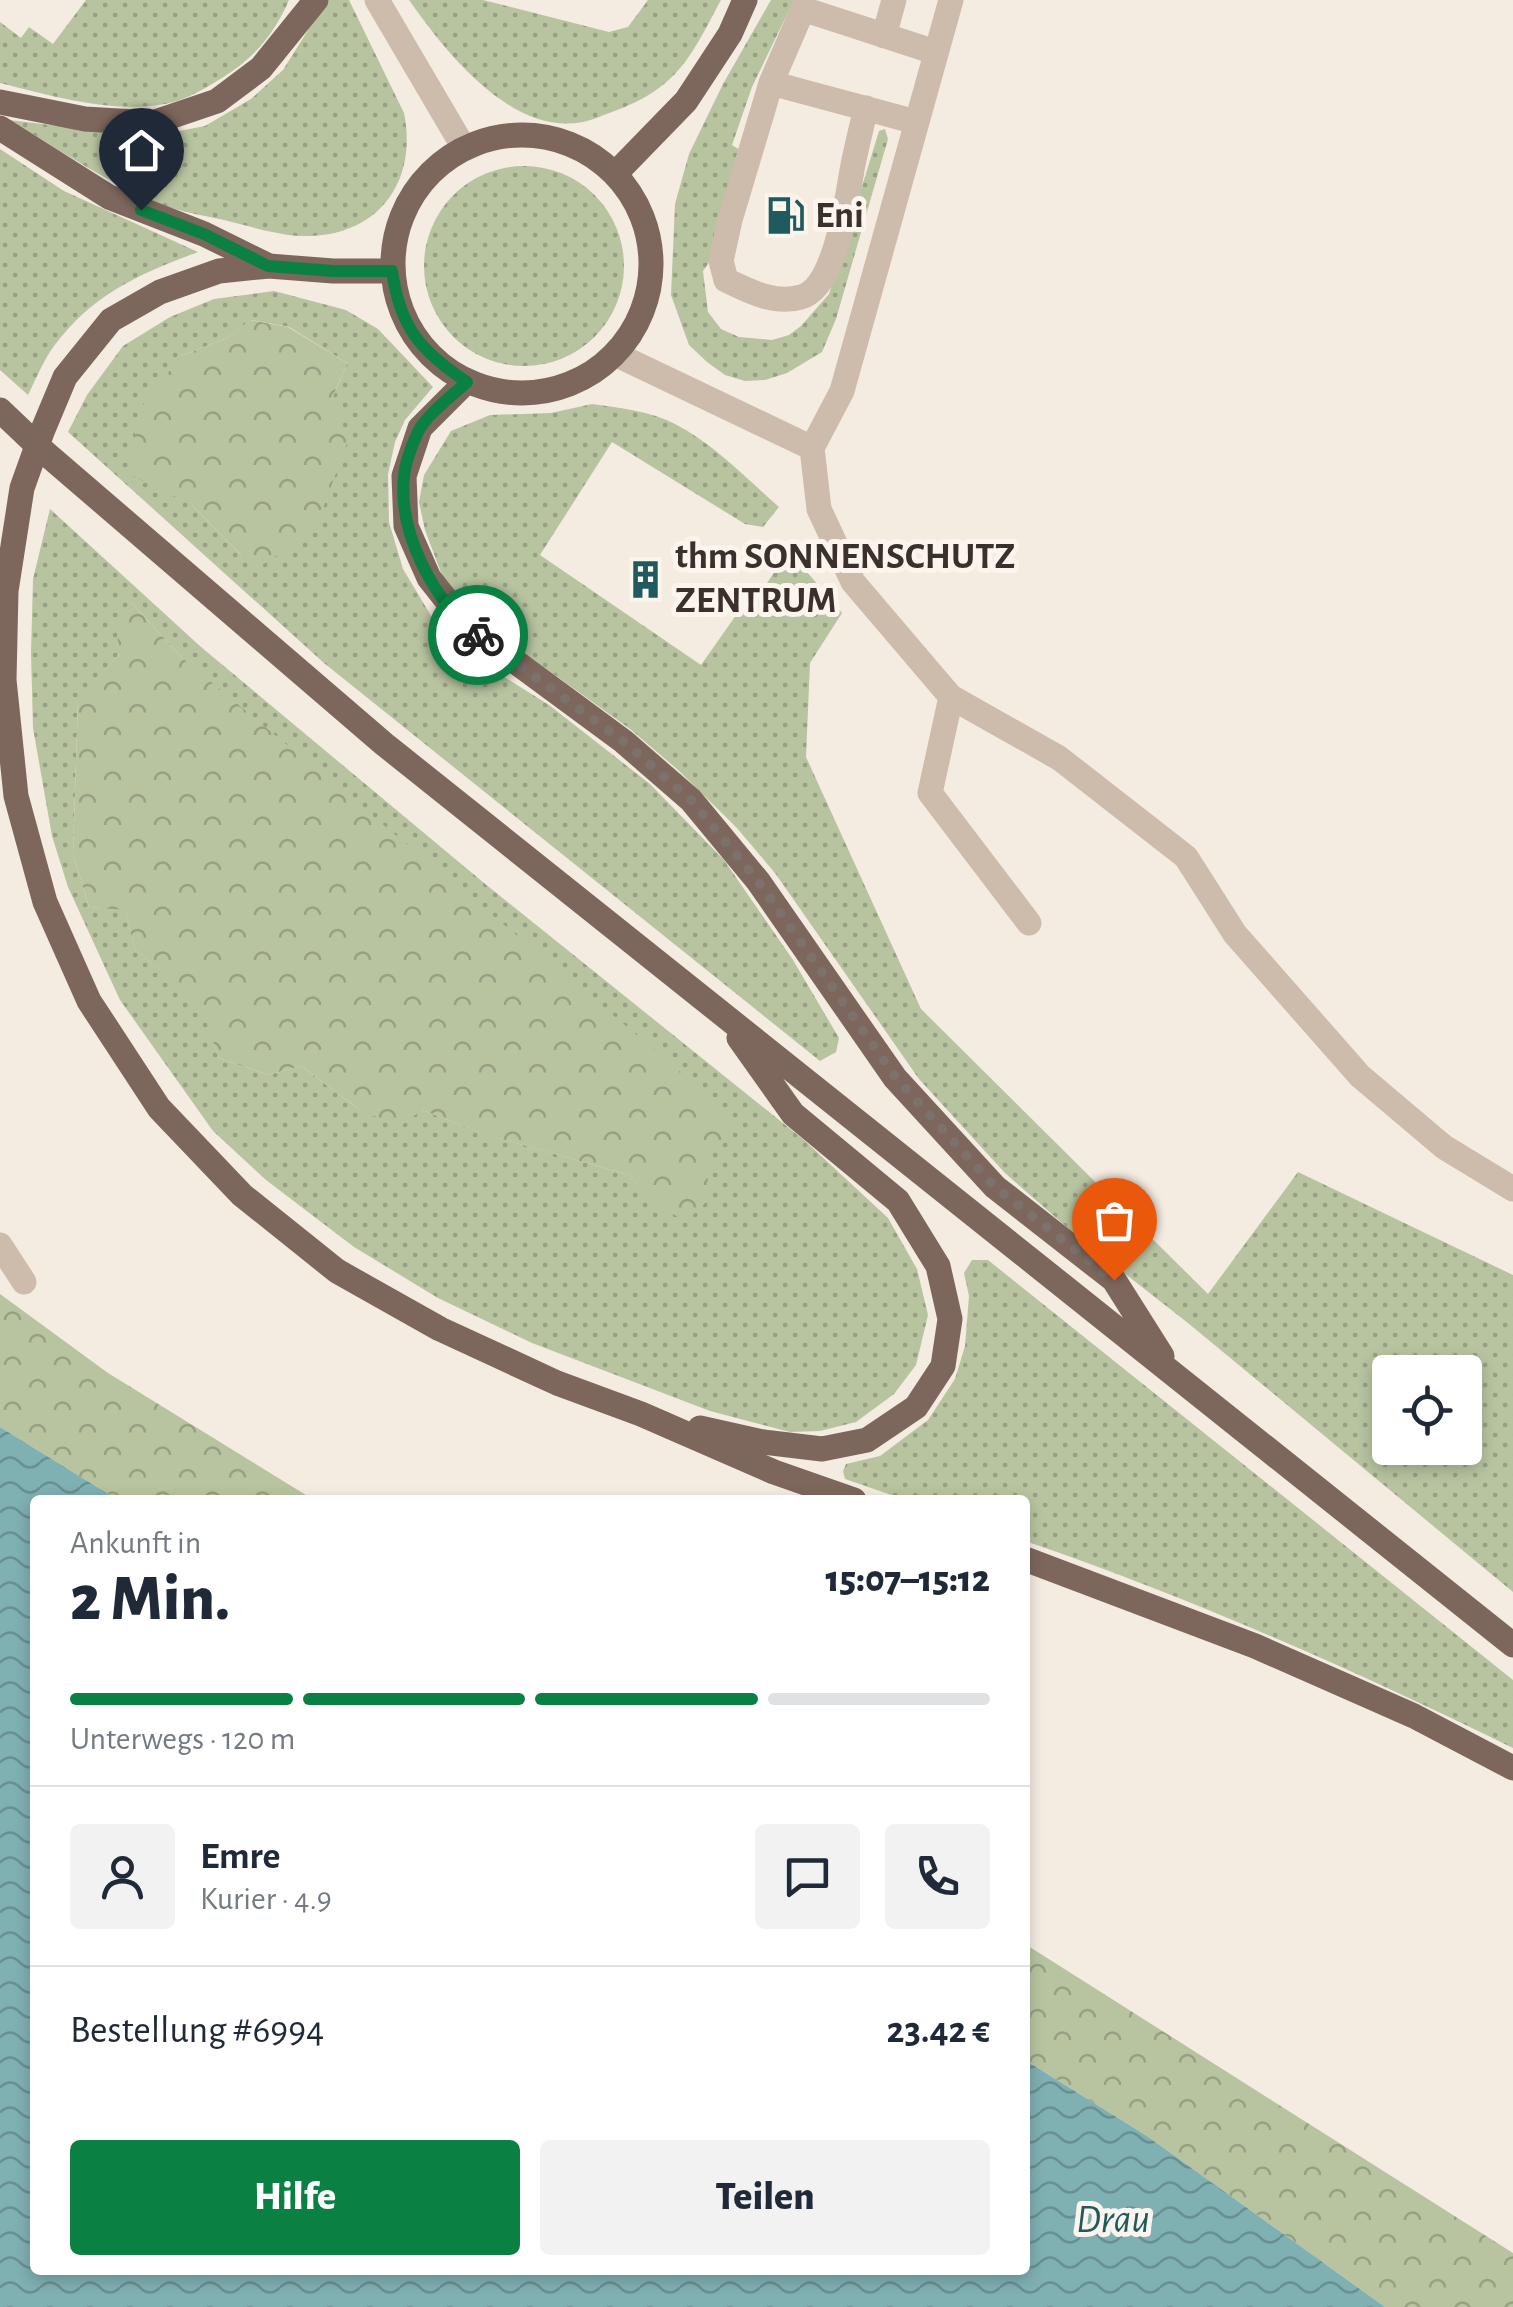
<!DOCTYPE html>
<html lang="de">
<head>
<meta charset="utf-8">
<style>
  body { margin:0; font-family:"Alegreya Sans",sans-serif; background:#f2f2f3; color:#1f2937; height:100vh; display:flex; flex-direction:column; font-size:38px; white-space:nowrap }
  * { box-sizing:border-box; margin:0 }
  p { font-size:32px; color:#747a83 }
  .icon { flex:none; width:55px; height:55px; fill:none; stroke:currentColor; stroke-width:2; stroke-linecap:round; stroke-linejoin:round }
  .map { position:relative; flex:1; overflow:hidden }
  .sheet { position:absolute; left:30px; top:1495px; width:1000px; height:780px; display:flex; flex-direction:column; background:#fff; border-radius:10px; box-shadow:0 5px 15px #0003 }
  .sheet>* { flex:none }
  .buttons { position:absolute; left:1372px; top:1355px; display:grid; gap:20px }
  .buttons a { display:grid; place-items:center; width:110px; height:110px; border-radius:10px; background:#fff; box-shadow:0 5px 15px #0003; font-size:50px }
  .pin { position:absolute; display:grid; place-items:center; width:85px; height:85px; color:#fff; margin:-102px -42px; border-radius:50% 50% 50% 0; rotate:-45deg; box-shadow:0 0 10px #0007 }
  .pin .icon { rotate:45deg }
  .courier { position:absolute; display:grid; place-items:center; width:100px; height:100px; margin:-50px; border:8px solid #0b8043; border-radius:50%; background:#fff; color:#222; box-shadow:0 2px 12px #0007 }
  .summary em { font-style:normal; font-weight:800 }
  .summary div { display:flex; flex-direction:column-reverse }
  .summary { display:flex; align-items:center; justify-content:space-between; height:170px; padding:0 40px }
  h1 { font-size:65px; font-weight:800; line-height:75px }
  .bar { display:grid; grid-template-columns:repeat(4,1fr); gap:15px 10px; align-content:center; height:120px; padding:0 40px }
  .bar i { height:12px; border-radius:8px; background:#e0e1e3 }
  .bar .on { background:#0b8043 }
  .bar p { grid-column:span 4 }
  .line { display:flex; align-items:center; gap:25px; padding:0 40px; border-top:2px solid #e0e1e3 }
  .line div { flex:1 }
  .round { display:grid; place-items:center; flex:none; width:105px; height:105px; border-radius:10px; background:#f2f2f3 }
  .button { display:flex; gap:20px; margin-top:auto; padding:20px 40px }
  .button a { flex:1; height:115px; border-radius:10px; background:#0b8043; color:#fff; font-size:40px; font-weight:800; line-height:115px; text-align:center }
  .button a+a { background:#f2f2f3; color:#1f2937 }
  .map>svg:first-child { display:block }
  .grass { fill:url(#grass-dots); fill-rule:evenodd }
  .forest { fill:url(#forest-crowns) }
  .water { fill:url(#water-waves) }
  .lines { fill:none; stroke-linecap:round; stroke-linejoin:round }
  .minor { stroke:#cdbbac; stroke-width:25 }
  .major { stroke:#7d675c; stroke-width:25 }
  .major-bridge { stroke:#7d675c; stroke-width:25 }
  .done { stroke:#7c716b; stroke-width:10; stroke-dasharray:0 18 }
  .route { stroke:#0b8043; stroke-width:12 }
  .labels { text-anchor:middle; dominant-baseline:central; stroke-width:10; stroke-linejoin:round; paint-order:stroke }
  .poi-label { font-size:38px; font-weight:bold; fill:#3b302b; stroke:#fbf5ee; text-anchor:start }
  .water-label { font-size:40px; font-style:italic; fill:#1f5a5e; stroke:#fbf5ee }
</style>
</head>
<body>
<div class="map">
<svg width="1513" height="2307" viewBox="0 0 1513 2307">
  <defs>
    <pattern id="grass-dots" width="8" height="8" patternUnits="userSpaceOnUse" patternTransform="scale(2.5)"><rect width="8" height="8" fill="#b8c4a0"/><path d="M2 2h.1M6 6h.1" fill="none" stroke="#97a083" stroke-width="1.8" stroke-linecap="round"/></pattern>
    <pattern id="forest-crowns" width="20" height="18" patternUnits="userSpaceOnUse" patternTransform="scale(2.5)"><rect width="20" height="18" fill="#b8c4a0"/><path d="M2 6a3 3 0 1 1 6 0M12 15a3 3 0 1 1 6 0" fill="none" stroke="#97a083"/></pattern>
    <pattern id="water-waves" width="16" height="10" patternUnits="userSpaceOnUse" patternTransform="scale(2.5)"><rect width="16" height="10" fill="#7fb0b2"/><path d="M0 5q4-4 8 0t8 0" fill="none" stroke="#699091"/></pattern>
  </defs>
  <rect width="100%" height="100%" fill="#f4ebe1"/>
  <!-- grass -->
  <path class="grass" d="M86,0H289C275,33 255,57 225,76C211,85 193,96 177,101C124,117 51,96 0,83V22L21,38L29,27L53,44Z
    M327,0H349L404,113C418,182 378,236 306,236C279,236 250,226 224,220C207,216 188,213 171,208C116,189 60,150 10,120L148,137L205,126L251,99L283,70Z
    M409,0H483L609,32L628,27L648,0H721C690,58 678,88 612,112C603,115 593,120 583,122C511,136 445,51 409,0Z
    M771,0H794L752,87L732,145L743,152L708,264L703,271L708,312L721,329L739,337L772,340L789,335L801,326L829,294L879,131L885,129L888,139L836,319L822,352L787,373L765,380L745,381L725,375L707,362L689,345L671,295L675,204L689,154L723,84Z
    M0,149L64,191L198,252C139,274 93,294 54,346C43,361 36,379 28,395L0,370Z
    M424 266a100 100 0 1 1 200 0a100 100 0 1 1-200 0Z
    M274,291L346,310L378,329L433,387L405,420L395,442L388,474L389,522L403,569L439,629L482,663L549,705L650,784L724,860L793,960L839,1038L836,1052L820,1061L324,663L68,432L87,395L123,346L170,317L214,299ZM251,320L289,327L347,363L331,401L242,556L192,505L181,356L227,338Z
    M592,404C621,408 650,411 675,424C714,444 747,479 779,507L763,527L745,524L612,442L540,555L701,665L739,611L747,612L789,551L842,613L810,663L806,757L921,1009L1208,1294L1298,1172L1513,1275V1592L1188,1323L1078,1237L1005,1173L919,1079L775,873L736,827L678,770L630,729L466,611L443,578L425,530L419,502L424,475L451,431L490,415L551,413ZM1390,1372H1465V1448H1390Z
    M50,509L201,647L484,883L804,1140L888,1218L917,1269L928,1315L916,1365L894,1394L856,1422L820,1431L790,1432L710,1411L532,1343L438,1298L354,1247L266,1180L213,1131L120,1000L68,887L52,836L33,728L31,653L33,579ZM131,602L182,658L651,1200L629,1175L485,1134L422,1110H360L301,1066L268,1075L219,1058L201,1003L135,950L125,909L89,907L73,854L78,700L120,654Z
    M972,1260H988L1513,1680V1748C1354,1670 1192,1598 1025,1541V1500H906L845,1479L843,1471L846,1464L880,1456L928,1420L955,1379L965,1346L969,1296L964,1273Z"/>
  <!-- forest -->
  <path class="forest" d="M250,320L288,327L347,363L331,401L349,438L314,532L262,565L242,556L192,505L127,473L140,409L181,356L227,338Z
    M131,602L182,658L672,1064L734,1123L724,1141L709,1149L707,1201L686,1222L651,1200L629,1175L484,1134L422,1110L399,1127L360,1110L301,1066L268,1075L219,1058L200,1003L135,950L125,910L89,907L73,854L78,699L120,654L115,621Z
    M0,1294L108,1373L314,1500H118L0,1427Z
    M1025,1944L1513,2253V2307H1385L1147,2136L1025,2060Z"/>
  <!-- water -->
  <path class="water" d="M0,1427L118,1500H35V2270H1025V2060L1147,2136L1385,2307H0Z"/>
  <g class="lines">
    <!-- minor -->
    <path class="minor" d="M377,0L464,148
      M884,36L894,0
      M771,83L730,220L721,261L726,280C749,291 775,305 801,297C835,288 847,200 852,170C856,149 861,129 866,108
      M916,122L771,83L803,9L935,52
      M615,354L812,448L842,391L951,0
      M812,448L819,509L853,582L951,697L1059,758L1186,857L1235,934L1360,1076L1444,1147L1513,1189
      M951,697L930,793L1029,923
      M0,1245L24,1282"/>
    <!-- major -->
    <path class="major" d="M0,102L85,119L152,123L217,101L261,68L316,0
      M0,128L109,197L204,234L269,266
      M393 264a129 129 0 1 1 258 0a129 129 0 1 1-258 0Z
      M615,174L686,101L730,34L745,0
      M392,271H333L269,266L219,271L160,292L111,320L65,377L42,432L22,488L6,591L4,680L16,796L45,902L89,1001L159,1108L242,1195L337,1271L440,1329L557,1383L641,1414L774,1472L854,1500
      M467,381L420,428L404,476L406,526L429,578L467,626L623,741L691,800L758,881L895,1078L995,1187L1114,1280L1162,1356
      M42,450L384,744L1513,1645
      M700,1428L763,1442L822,1449L867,1440L916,1407L943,1366L950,1319L938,1266L898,1201L793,1114L739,1038
      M1025,1559L1255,1646L1414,1716L1513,1768"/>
    <!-- major-bridge -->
    <path class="major-bridge" d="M0,410L42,450"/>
  </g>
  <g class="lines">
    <!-- done -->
    <path class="done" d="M478,635L623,741L691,800L758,881L896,1078L995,1187L1114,1280"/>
    <!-- route -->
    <path class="route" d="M141,210L204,234L268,266L333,271H392C400,327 420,351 467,382C453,395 425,416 418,432C412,445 405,464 404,477C398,533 434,602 478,635"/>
  </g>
  <!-- icons -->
  <defs>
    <symbol id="fuel-bare" viewBox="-9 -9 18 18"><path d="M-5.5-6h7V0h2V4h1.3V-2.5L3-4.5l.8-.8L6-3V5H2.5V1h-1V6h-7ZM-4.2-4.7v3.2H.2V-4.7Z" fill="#1f5a5e" stroke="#fbf5ee" stroke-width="2.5" paint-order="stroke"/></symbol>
    <symbol id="building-bare" viewBox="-9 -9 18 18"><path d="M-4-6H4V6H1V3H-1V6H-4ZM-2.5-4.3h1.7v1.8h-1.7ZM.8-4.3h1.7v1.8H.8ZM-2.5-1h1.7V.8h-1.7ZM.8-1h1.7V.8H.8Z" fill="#1f5a5e" stroke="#fbf5ee" stroke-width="2.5" paint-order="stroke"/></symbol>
  </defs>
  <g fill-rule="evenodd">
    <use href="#fuel-bare" x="758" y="188" width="55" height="55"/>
    <use href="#building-bare" x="618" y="552" width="55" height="55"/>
  </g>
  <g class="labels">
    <!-- poi labels -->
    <g class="poi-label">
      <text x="815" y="216">Eni</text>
      <text x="675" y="557">thm SONNENSCHUTZ<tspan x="675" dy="44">ZENTRUM</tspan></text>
    </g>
    <!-- water labels -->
    <g class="water-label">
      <text x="1113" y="2220">Drau</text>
    </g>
  </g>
</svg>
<div class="buttons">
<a><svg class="icon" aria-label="locate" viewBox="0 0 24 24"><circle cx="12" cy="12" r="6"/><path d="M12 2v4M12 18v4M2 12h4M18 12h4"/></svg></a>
</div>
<div class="pin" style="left:1114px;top:1280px;background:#ea580c"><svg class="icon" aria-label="bag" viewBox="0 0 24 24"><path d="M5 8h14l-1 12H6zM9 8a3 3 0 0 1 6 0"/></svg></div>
<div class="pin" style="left:141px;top:210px;background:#1f2937"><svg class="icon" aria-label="home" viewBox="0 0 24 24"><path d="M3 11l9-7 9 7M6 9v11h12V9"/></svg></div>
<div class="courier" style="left:478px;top:635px"><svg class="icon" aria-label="bike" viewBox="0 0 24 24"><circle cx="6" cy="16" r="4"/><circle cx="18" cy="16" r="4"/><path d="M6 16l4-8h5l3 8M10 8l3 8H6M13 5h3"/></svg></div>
<section class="sheet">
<div class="summary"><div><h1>2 Min.</h1><p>Ankunft in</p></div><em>15:07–15:12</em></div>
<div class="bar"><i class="on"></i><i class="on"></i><i class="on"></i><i></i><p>Unterwegs · 120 m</p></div>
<div class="line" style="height:180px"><a class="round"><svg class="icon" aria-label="person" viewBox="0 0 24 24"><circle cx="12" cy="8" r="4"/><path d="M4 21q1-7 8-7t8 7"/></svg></a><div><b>Emre</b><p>Kurier · 4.9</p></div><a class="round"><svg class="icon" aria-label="chat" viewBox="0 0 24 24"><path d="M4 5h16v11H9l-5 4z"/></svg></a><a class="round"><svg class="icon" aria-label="phone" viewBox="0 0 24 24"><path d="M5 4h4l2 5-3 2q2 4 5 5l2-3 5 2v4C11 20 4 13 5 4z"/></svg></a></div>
<div class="line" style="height:130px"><div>Bestellung #6994</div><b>23.42 €</b></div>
<div class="button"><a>Hilfe</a><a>Teilen</a></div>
</section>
</div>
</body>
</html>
